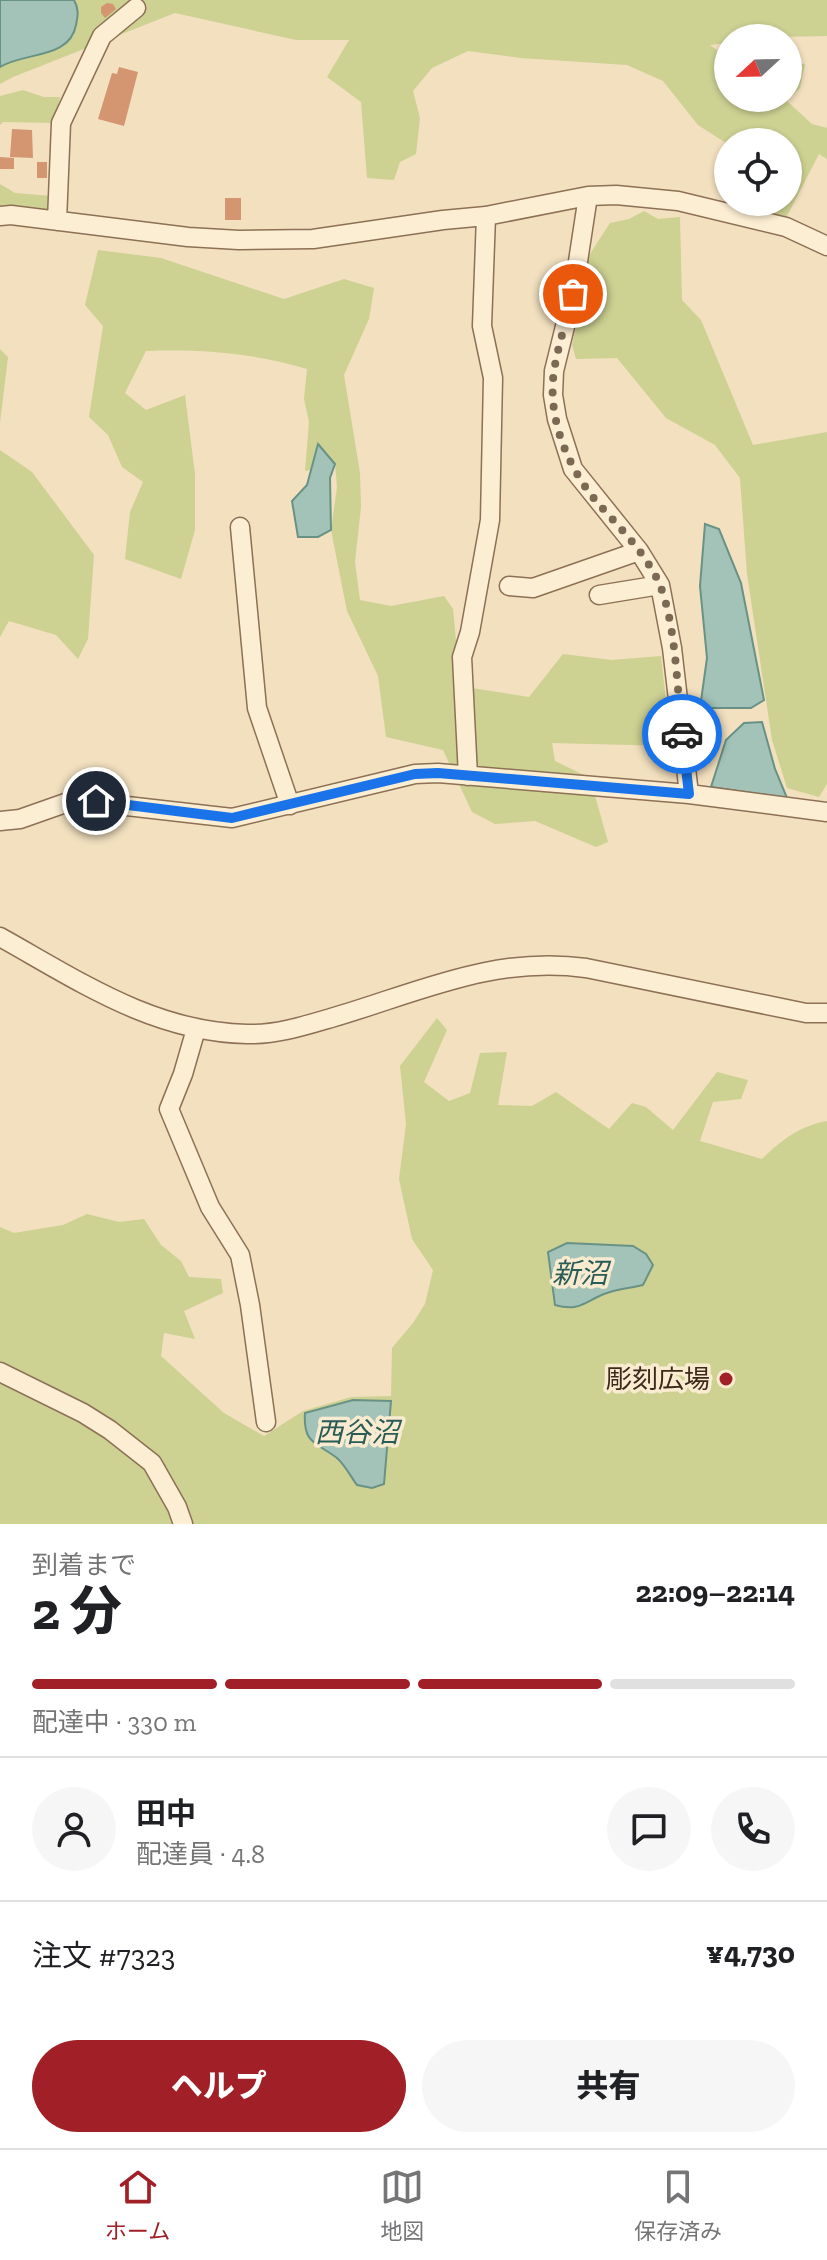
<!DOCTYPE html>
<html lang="ja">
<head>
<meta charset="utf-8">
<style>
  body { margin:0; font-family:"Zilla Slab","Noto Sans JP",serif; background:#f6f6f6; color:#202124; height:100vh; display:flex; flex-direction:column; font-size:30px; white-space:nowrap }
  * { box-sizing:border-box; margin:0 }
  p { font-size:26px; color:#757577 }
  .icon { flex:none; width:44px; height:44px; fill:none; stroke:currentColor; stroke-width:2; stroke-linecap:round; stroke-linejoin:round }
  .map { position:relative; height:1524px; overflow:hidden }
  .side { display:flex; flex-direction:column; background:#fff; flex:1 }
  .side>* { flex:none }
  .needle { width:52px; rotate:248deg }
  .controls { position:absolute; left:714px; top:24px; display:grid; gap:16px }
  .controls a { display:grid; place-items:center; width:88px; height:88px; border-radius:50%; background:#fff; box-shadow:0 2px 6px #0004; font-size:40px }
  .pin { position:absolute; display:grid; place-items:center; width:68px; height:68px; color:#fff; margin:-34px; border:4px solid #fff; border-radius:50%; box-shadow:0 2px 8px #0007 }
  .courier { position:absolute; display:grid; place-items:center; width:80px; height:80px; margin:-40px; border:6px solid #1a73e8; border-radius:50%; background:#fff; color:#222; box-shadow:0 2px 10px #0007 }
  .head em { font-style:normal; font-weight:800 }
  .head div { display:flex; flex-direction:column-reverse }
  .head { display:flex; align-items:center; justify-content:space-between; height:136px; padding:0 32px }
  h1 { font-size:52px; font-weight:800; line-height:60px }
  .bar { display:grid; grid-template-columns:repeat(4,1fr); gap:12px 8px; align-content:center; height:96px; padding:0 32px }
  .bar i { height:10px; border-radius:6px; background:#e0e0e0 }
  .bar .on { background:#a11f27 }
  .bar p { grid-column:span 4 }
  .line { display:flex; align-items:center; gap:20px; padding:0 32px; border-top:2px solid #e0e0e0 }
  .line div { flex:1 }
  .round { display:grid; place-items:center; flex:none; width:84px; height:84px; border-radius:42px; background:#f6f6f6 }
  .cta { display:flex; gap:16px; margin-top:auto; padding:16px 32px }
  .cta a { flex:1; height:92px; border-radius:48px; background:#a11f27; color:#fff; font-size:32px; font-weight:800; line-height:92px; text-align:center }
  .cta a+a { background:#f6f6f6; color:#202124 }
  .menu { display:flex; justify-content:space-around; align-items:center; height:112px; border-top:2px solid #e0e0e0; background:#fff; font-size:22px; color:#757577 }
  .menu a { display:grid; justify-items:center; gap:4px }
  .menu .on { color:#a11f27 }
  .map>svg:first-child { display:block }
  .green { fill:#cdd192 }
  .water { fill:#a3c3b8; stroke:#699286; stroke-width:2 }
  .building { fill:#d49571 }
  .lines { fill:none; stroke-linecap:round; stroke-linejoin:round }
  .minor-casing { stroke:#8d7055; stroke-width:21 }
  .minor { stroke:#fceed3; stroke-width:18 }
  .done { stroke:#7b6954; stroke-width:8; stroke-dasharray:0 14.4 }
  .route { stroke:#1a73e8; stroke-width:10 }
  .poi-dot { fill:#a11f27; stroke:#f9ebcf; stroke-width:3 }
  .labels { text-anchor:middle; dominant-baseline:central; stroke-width:7; stroke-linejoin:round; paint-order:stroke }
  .poi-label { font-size:26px; fill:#3b291b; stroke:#f9ebcf; text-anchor:end }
  .water-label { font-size:28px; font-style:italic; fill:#295c56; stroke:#f9ebcf }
</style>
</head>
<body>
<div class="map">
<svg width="827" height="1524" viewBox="0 0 827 1524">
  <rect width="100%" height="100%" fill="#f2e0bf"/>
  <!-- green -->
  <path class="green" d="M0,0H827V36L728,38V43L710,45L728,58V98H788V63L805,64L800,88L787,101L812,124L827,128V159L819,154L784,222L760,215L764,202H788V142L726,143L698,125L663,81L627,65L521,58L468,51L432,68L413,91L420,118L416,154L400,162L394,180L367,178L361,102L327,77L349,40H296L175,13L13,77L0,84Z
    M23,90L44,97H60L54,123L3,122L0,125V96Z
    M0,184L15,193L52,196L46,211L10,206L0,207Z
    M644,211L658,219L680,217L682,300L701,320L753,445L827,432V784L819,797L787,788L772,740L747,574L740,478L715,445L666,418L617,358L576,359L572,345L583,294L586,260L610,223L629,219Z
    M98,250L161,258L284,299L344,279L374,288L369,319L344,375L360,473L361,507L355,562L360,600L391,606L444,596L453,609L458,662L472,688L529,697L563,654L611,660L661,656L671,746L552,743L555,761L590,778L608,842L596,847L535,821L495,824L472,812L443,750L386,737L378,676L347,611L331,530L337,487L335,464L305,471L309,422L304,399L307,369C254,353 201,349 146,351L125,393L146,410L185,395L195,474V530L181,579L125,559L130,512L143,482L122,467L108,435L89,417L103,326L85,305Z
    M0,349L8,357L0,423Z
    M0,450L32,472L94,555L88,639L78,659L56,635L9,621L0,637Z
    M437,1018L447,1030L424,1082L449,1101L470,1093L480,1053L507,1052L498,1105L532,1106L556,1092L609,1129L632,1103L646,1107L673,1130L717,1072L748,1080L741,1099L713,1102L700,1141L762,1159C782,1140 799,1126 827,1121V1524H0V1227L14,1233L63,1225L87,1214L119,1222L144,1219L161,1245L181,1261L189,1277L221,1279L223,1293L184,1311L195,1339L164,1333L161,1356L224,1413L264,1436L303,1411L351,1397L391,1396L392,1348L413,1323L425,1304L433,1270L412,1239L399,1179L406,1124L400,1066Z"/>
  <!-- water -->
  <path class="water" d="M0,0H74C79,9 78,15 76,25C70,59 24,52 0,67Z
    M318,444L335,464L330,478L331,530L318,537H298L292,501L307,485Z
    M705,524L719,529L741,583L764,700L751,708H700L707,658L700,586Z
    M762,722L775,769L787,798L711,787L726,740L744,723Z
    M567,1243L633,1246L646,1254L653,1265L643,1285C631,1288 616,1289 604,1294C584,1302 579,1312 555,1305L548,1252Z
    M353,1400L391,1401L384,1484L372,1488L357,1485C351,1477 345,1465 337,1458C316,1442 303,1444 305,1413Z"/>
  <!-- building -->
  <path class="building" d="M107,3L113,4L116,9L105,18L101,13V7Z
    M119,67L138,72L124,126L98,119L112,73L117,74Z
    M12,129L32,130L33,158L10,157Z
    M0,157L14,158V169H0Z
    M37,162H47V178H37Z
    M225,198H241V220H225Z"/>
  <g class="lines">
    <defs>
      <path id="minor" d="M588,196L573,294L554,371L553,395L557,419L573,469L639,551L660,585L672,648L689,794
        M0,216L11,215L188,237L239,240L313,239L443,220L486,216L588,196L616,195L678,201L786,227L827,246
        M57,221L61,123L102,36L136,8
        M240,527L257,708L290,805
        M509,586L533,588L639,551
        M599,595L660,585
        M468,776L462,657L470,632L490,520L493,378L482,326L486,216
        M0,821L20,819L74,800L232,818L415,774L438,773L689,794L827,812
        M0,937C79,981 153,1032 247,1034C275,1035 304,1026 331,1018C417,993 494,955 586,968L806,1013H827
        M196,1029L183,1074L169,1109L210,1207L240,1255L250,1305L266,1422
        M0,1372L83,1413L110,1430L152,1463L177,1507L183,1524"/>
    </defs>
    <!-- minor casing -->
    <use href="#minor" class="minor-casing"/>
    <!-- minor -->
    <use href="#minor" class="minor"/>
  </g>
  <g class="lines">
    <!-- done -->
    <path class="done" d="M573,294C567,319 558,345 554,371C547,417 567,466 596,501C618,526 645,552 659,583C676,622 677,690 682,734"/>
    <!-- route -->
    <path class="route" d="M96,801L232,818L415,774L438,773L689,794L682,734"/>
  </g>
  <!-- markers -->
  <circle class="poi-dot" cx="726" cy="1379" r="8"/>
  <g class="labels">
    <!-- poi labels -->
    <g class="poi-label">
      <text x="710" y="1379">彫刻広場</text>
    </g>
    <!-- water labels -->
    <g class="water-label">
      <text x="580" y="1273">新沼</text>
      <text x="357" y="1432">西谷沼</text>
    </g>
  </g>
</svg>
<div class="controls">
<a><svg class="needle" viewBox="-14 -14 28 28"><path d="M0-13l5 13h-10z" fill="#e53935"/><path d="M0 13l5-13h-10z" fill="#757577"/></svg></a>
<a><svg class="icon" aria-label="locate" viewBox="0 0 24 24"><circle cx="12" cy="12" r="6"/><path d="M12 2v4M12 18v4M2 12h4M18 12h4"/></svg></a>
</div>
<div class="pin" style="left:573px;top:294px;background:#ea580c"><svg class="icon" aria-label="bag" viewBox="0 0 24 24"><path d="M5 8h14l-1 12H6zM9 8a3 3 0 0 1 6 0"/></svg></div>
<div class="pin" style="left:96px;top:801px;background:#1f2937"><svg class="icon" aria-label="home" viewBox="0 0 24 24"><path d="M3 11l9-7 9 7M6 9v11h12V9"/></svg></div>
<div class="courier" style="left:682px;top:734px"><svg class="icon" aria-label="car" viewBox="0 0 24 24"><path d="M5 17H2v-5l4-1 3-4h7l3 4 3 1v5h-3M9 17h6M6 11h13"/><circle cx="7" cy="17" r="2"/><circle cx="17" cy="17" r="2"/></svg></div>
</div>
<section class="side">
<div class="head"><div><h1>2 分</h1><p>到着まで</p></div><em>22:09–22:14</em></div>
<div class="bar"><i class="on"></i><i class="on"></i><i class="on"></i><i></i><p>配達中 · 330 m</p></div>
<div class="line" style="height:144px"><a class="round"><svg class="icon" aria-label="person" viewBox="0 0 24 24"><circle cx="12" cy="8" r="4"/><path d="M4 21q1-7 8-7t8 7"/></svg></a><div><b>田中</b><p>配達員 · 4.8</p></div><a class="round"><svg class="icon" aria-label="chat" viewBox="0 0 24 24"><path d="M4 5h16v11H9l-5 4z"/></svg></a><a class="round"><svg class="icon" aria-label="phone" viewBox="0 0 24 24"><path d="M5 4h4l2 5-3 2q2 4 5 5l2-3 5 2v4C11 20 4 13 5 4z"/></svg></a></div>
<div class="line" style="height:104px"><div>注文 #7323</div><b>¥4,730</b></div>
<div class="cta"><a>ヘルプ</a><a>共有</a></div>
</section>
<nav class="menu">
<a class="on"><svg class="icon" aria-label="home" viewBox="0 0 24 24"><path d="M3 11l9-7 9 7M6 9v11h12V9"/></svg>ホーム</a>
<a><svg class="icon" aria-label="map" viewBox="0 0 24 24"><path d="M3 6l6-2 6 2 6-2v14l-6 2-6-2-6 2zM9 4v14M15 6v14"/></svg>地図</a>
<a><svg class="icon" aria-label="saved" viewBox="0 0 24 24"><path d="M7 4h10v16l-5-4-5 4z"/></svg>保存済み</a>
</nav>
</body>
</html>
